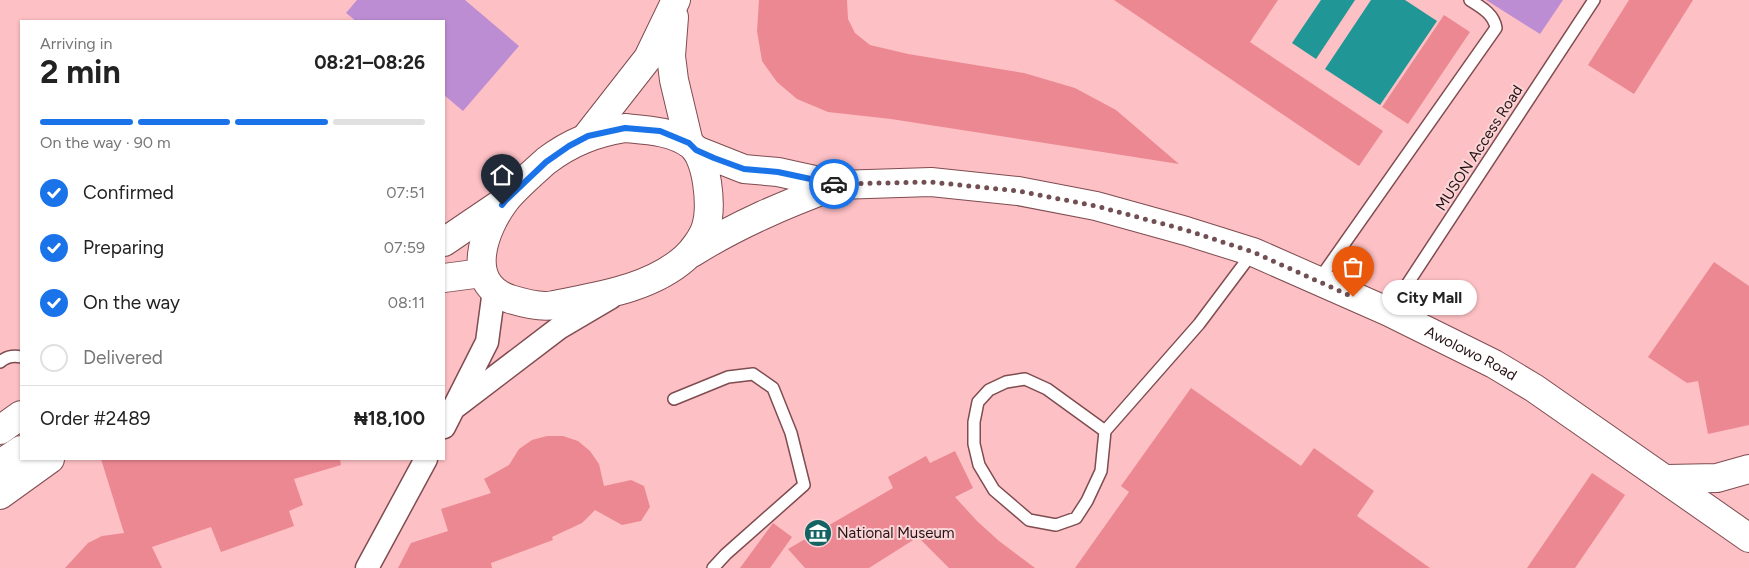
<!DOCTYPE html>
<html lang="en">
<head>
<meta charset="utf-8">
<style>
  body { margin:0; font-family:Figtree,sans-serif; background:#f2f2f2; color:#222; height:100vh; display:flex; flex-direction:column; font-size:19px; white-space:nowrap }
  * { box-sizing:border-box; margin:0 }
  p { font-size:16px; color:#767676 }
  .icon { flex:none; width:28px; height:28px; fill:none; stroke:currentColor; stroke-width:2; stroke-linecap:round; stroke-linejoin:round }
  .map { position:relative; flex:1; overflow:hidden }
  .panel { position:absolute; left:20px; top:20px; width:425px; height:440px; display:flex; flex-direction:column; background:#fff; border-radius:0px; box-shadow:0 1px 4px #0004 }
  .panel>* { flex:none }
  .pin { position:absolute; display:grid; place-items:center; width:42px; height:42px; color:#fff; margin:-51px -21px; border-radius:50% 50% 50% 0; rotate:-45deg; box-shadow:0 0 5px #0007 }
  .pin .icon { rotate:45deg }
  .courier { position:absolute; display:grid; place-items:center; width:50px; height:50px; margin:-25px; border:4px solid #1a73e8; border-radius:50%; background:#fff; color:#222; box-shadow:0 1px 6px #0007 }
  .bubble { position:absolute; height:35px; border-radius:18px; background:#fff; box-shadow:0 1px 4px #0004; font-size:16px; font-weight:700; line-height:35px; text-align:center }
  .headline em { font-style:normal; font-weight:700 }
  .headline div { display:flex; flex-direction:column-reverse }
  .headline { display:flex; align-items:center; justify-content:space-between; height:85px; padding:0 20px }
  h1 { font-size:32px; font-weight:700; line-height:38px }
  .bar { display:grid; grid-template-columns:repeat(4,1fr); gap:8px 5px; align-content:center; height:60px; padding:0 20px }
  .bar i { height:6px; border-radius:4px; background:#e0e0e0 }
  .bar .current { background:#1a73e8 }
  .bar p { grid-column:span 4 }
  .line { display:flex; align-items:center; gap:12px; padding:0 20px; border-top:1px solid #e0e0e0 }
  .line div { flex:1 }
  ol { padding:0 20px; list-style:none }
  li { display:flex; align-items:center; gap:15px; height:55px }
  li p { margin-inline-start:auto }
  li .icon { padding:5px; border-radius:50%; background:#1a73e8; color:#fff; stroke-width:4 }
  li:last-child { color:#767676 }
  li i { width:28px; height:28px; border:2px solid #e0e0e0; border-radius:50% }
  .map>svg:first-child { display:block }
  .green { fill:#bd8dd4 }
  .water { fill:#209696 }
  .building { fill:#ec8892 }
  .lines { fill:none; stroke-linecap:round; stroke-linejoin:round }
  .lane-casing { stroke:#7f4c50; stroke-width:14 }
  .street-casing { stroke:#7f4c50; stroke-width:25 }
  .secondary-casing { stroke:#7f4c50; stroke-width:30 }
  .highway-casing { stroke:#7f4c50; stroke-width:30 }
  .lane { stroke:#fff; stroke-width:11 }
  .street { stroke:#fff; stroke-width:22 }
  .secondary { stroke:#fff; stroke-width:28 }
  .highway { stroke:#fff; stroke-width:28 }
  .done { stroke:#724f52; stroke-width:5; stroke-dasharray:0 9 }
  .route { stroke:#1a73e8; stroke-width:6 }
  .labels { text-anchor:middle; dominant-baseline:central; stroke-width:4; stroke-linejoin:round; paint-order:stroke }
  .street-label { font-size:15px; fill:#271214; stroke:#fad5d7 }
  .poi-label { font-size:15px; fill:#271214; stroke:#fad5d7; text-anchor:start }
</style>
</head>
<body>
<div class="map">
<svg width="1749" height="568" viewBox="0 0 1749 568">
  <rect width="100%" height="100%" fill="#fdc0c4"/>
  <!-- green -->
  <path class="green" d="M357,0H465L519,46L463,111L444,95V21H356L346,13Z
    M1486,0H1563L1540,34Z"/>
  <!-- water -->
  <path class="water" d="M1321,0H1355L1316,59L1292,43Z
    M1371,0H1405L1437,21L1380,105L1325,69Z"/>
  <!-- building -->
  <path class="building" d="M759,0H847L848,19L855,33L870,45L908,54L1024,73L1075,88L1116,110L1179,164L891,119L828,112L797,99L777,82L762,61L757,31Z
    M1114,0H1278L1250,42L1383,131L1359,166Z
    M1629,0H1693L1634,94L1588,65Z
    M1444,15L1470,32L1408,124L1382,107Z
    M1714,262L1749,286V425L1708,434L1698,381L1687,383L1648,357Z
    M1191,388L1301,466L1314,448L1374,491L1357,516L1430,568H1075L1129,492L1121,486Z
    M547,436H563L578,441L590,451L599,464L604,486L631,480L644,486L650,507L641,521L622,525L595,510L582,523L552,537L553,540L491,563L492,568H398L411,543L448,531L441,509L491,493L484,479L509,465L519,449L532,440Z
    M955,451L973,488L955,497L977,521L999,541L1035,568H949L918,537L869,568H805L788,549L893,488L888,477L926,456L930,463Z
    M101,459H340L341,465L294,479L303,505L289,511L294,526L221,552L211,527L152,547L162,568H65L88,543L102,536L124,533Z
    M1592,473L1625,495L1575,568H1527Z
    M773,523L792,537L770,568H740Z"/>
  <g class="lines">
    <defs>
      <path id="lane" d="M1318,281L1496,28C1494,14 1481,7 1470,0
        M1389,312L1594,0
        M0,362C6,357 13,355 21,357
        M674,399L728,377L753,374L773,388L791,433L804,485L726,554L713,568
        M1105,431L1047,389L1025,379L1006,382L989,390L978,402L974,422V444L979,465L994,490L1029,520L1056,525L1076,518L1087,501L1101,471L1105,431L1199,324L1253,252"/>
      <path id="street" d="M454,408L559,328L610,298
        M444,427L487,342L494,290
        M367,568L426,459"/>
      <g id="secondary">
        <path d="M674,17L671,56L674,80L689,143"/>
        <path d="M625,128C646,130 673,131 691,145C708,158 712,207 706,227C703,237 693,251 685,258C650,289 598,296 554,305C541,308 523,303 510,299C463,283 484,229 505,201C514,189 535,171 546,161C571,142 595,133 625,128Z"/>
        <path d="M587,136L648,58L676,0"/>
        <path id="s1" d="M696,150L744,169L778,172L837,185L931,182L1018,191L1096,206L1186,231L1253,252L1389,312L1494,364L1534,388L1749,538"/>
        <path d="M444,242L500,204"/>
        <path d="M692,253C738,224 786,204 837,185"/>
        <path d="M444,278L482,273"/>
        <path d="M0,430L21,415"/>
        <path d="M0,464L21,450"/>
        <path d="M1667,479L1717,478L1749,469"/>
      </g>
      <path id="highway" d="M0,495L50,459"/>
    </defs>
    <!-- lane casing -->
    <use href="#lane" class="lane-casing"/>
    <!-- street casing -->
    <use href="#street" class="street-casing"/>
    <!-- secondary casing -->
    <use href="#secondary" class="secondary-casing"/>
    <!-- highway casing -->
    <use href="#highway" class="highway-casing"/>
    <!-- lane -->
    <use href="#lane" class="lane"/>
    <!-- street -->
    <use href="#street" class="street"/>
    <!-- secondary -->
    <use href="#secondary" class="secondary"/>
    <!-- highway -->
    <use href="#highway" class="highway"/>
  </g>
  <g class="lines">
    <!-- done -->
    <path class="done" d="M834,184L931,182L1018,191L1096,206L1186,230L1253,252L1353,297"/>
    <!-- route -->
    <path class="route" d="M502,205L506,200L546,162L569,146L588,136L625,128L660,131L689,143L696,150L714,158L744,169L778,172L834,184"/>
  </g>
  <!-- icons -->
  <defs>
    <symbol id="museum-disc" viewBox="-11 -11 22 22"><circle r="9.5" fill="#136362" stroke="#fad5d7"/><path d="M0-6L6-3V-2H-6V-3ZM-5-1h2V3h-2ZM-1-1h2V3h-2ZM3-1h2V3H3ZM-6 4H6V6H-6Z" fill="#fff"/></symbol>
  </defs>
  <g fill-rule="evenodd">
    <use href="#museum-disc" x="802" y="517" width="32" height="32"/>
  </g>
  <g class="labels">
    <!-- street labels -->
    <g class="street-label">
      <text transform="translate(1479 148) rotate(-57)">MUSON Access Road</text>
      <text stroke="none"><textPath href="#s1" startOffset="811">Awolowo Road</textPath></text>
    </g>
    <!-- poi labels -->
    <g class="poi-label">
      <text x="837" y="533">National Museum</text>
    </g>
  </g>
</svg>
<div class="pin" style="left:1353px;top:297px;background:#ea580c"><svg class="icon" aria-label="bag" viewBox="0 0 24 24"><path d="M5 8h14l-1 12H6zM9 8a3 3 0 0 1 6 0"/></svg></div>
<div class="pin" style="left:502px;top:205px;background:#1f2937"><svg class="icon" aria-label="home" viewBox="0 0 24 24"><path d="M3 11l9-7 9 7M6 9v11h12V9"/></svg></div>
<div class="courier" style="left:834px;top:184px"><svg class="icon" aria-label="car" viewBox="0 0 24 24"><path d="M5 17H2v-5l4-1 3-4h7l3 4 3 1v5h-3M9 17h6M6 11h13"/><circle cx="7" cy="17" r="2"/><circle cx="17" cy="17" r="2"/></svg></div>
<div class="bubble" style="left:1382px;top:280px;width:95px">City Mall</div>
<section class="panel">
<div class="headline"><div><h1>2 min</h1><p>Arriving in</p></div><em>08:21–08:26</em></div>
<div class="bar"><i class="current"></i><i class="current"></i><i class="current"></i><i></i><p>On the way · 90 m</p></div>
<ol>
<li><svg class="icon" aria-label="check" viewBox="0 0 24 24"><path d="M5 12l5 5 9-10"/></svg>Confirmed<p>07:51</p></li>
<li><svg class="icon" aria-label="check" viewBox="0 0 24 24"><path d="M5 12l5 5 9-10"/></svg>Preparing<p>07:59</p></li>
<li><svg class="icon" aria-label="check" viewBox="0 0 24 24"><path d="M5 12l5 5 9-10"/></svg>On the way<p>08:11</p></li>
<li><i></i>Delivered</li>
</ol>
<div class="line" style="height:65px"><div>Order #2489</div><b>₦18,100</b></div>
</section>
</div>
</body>
</html>
